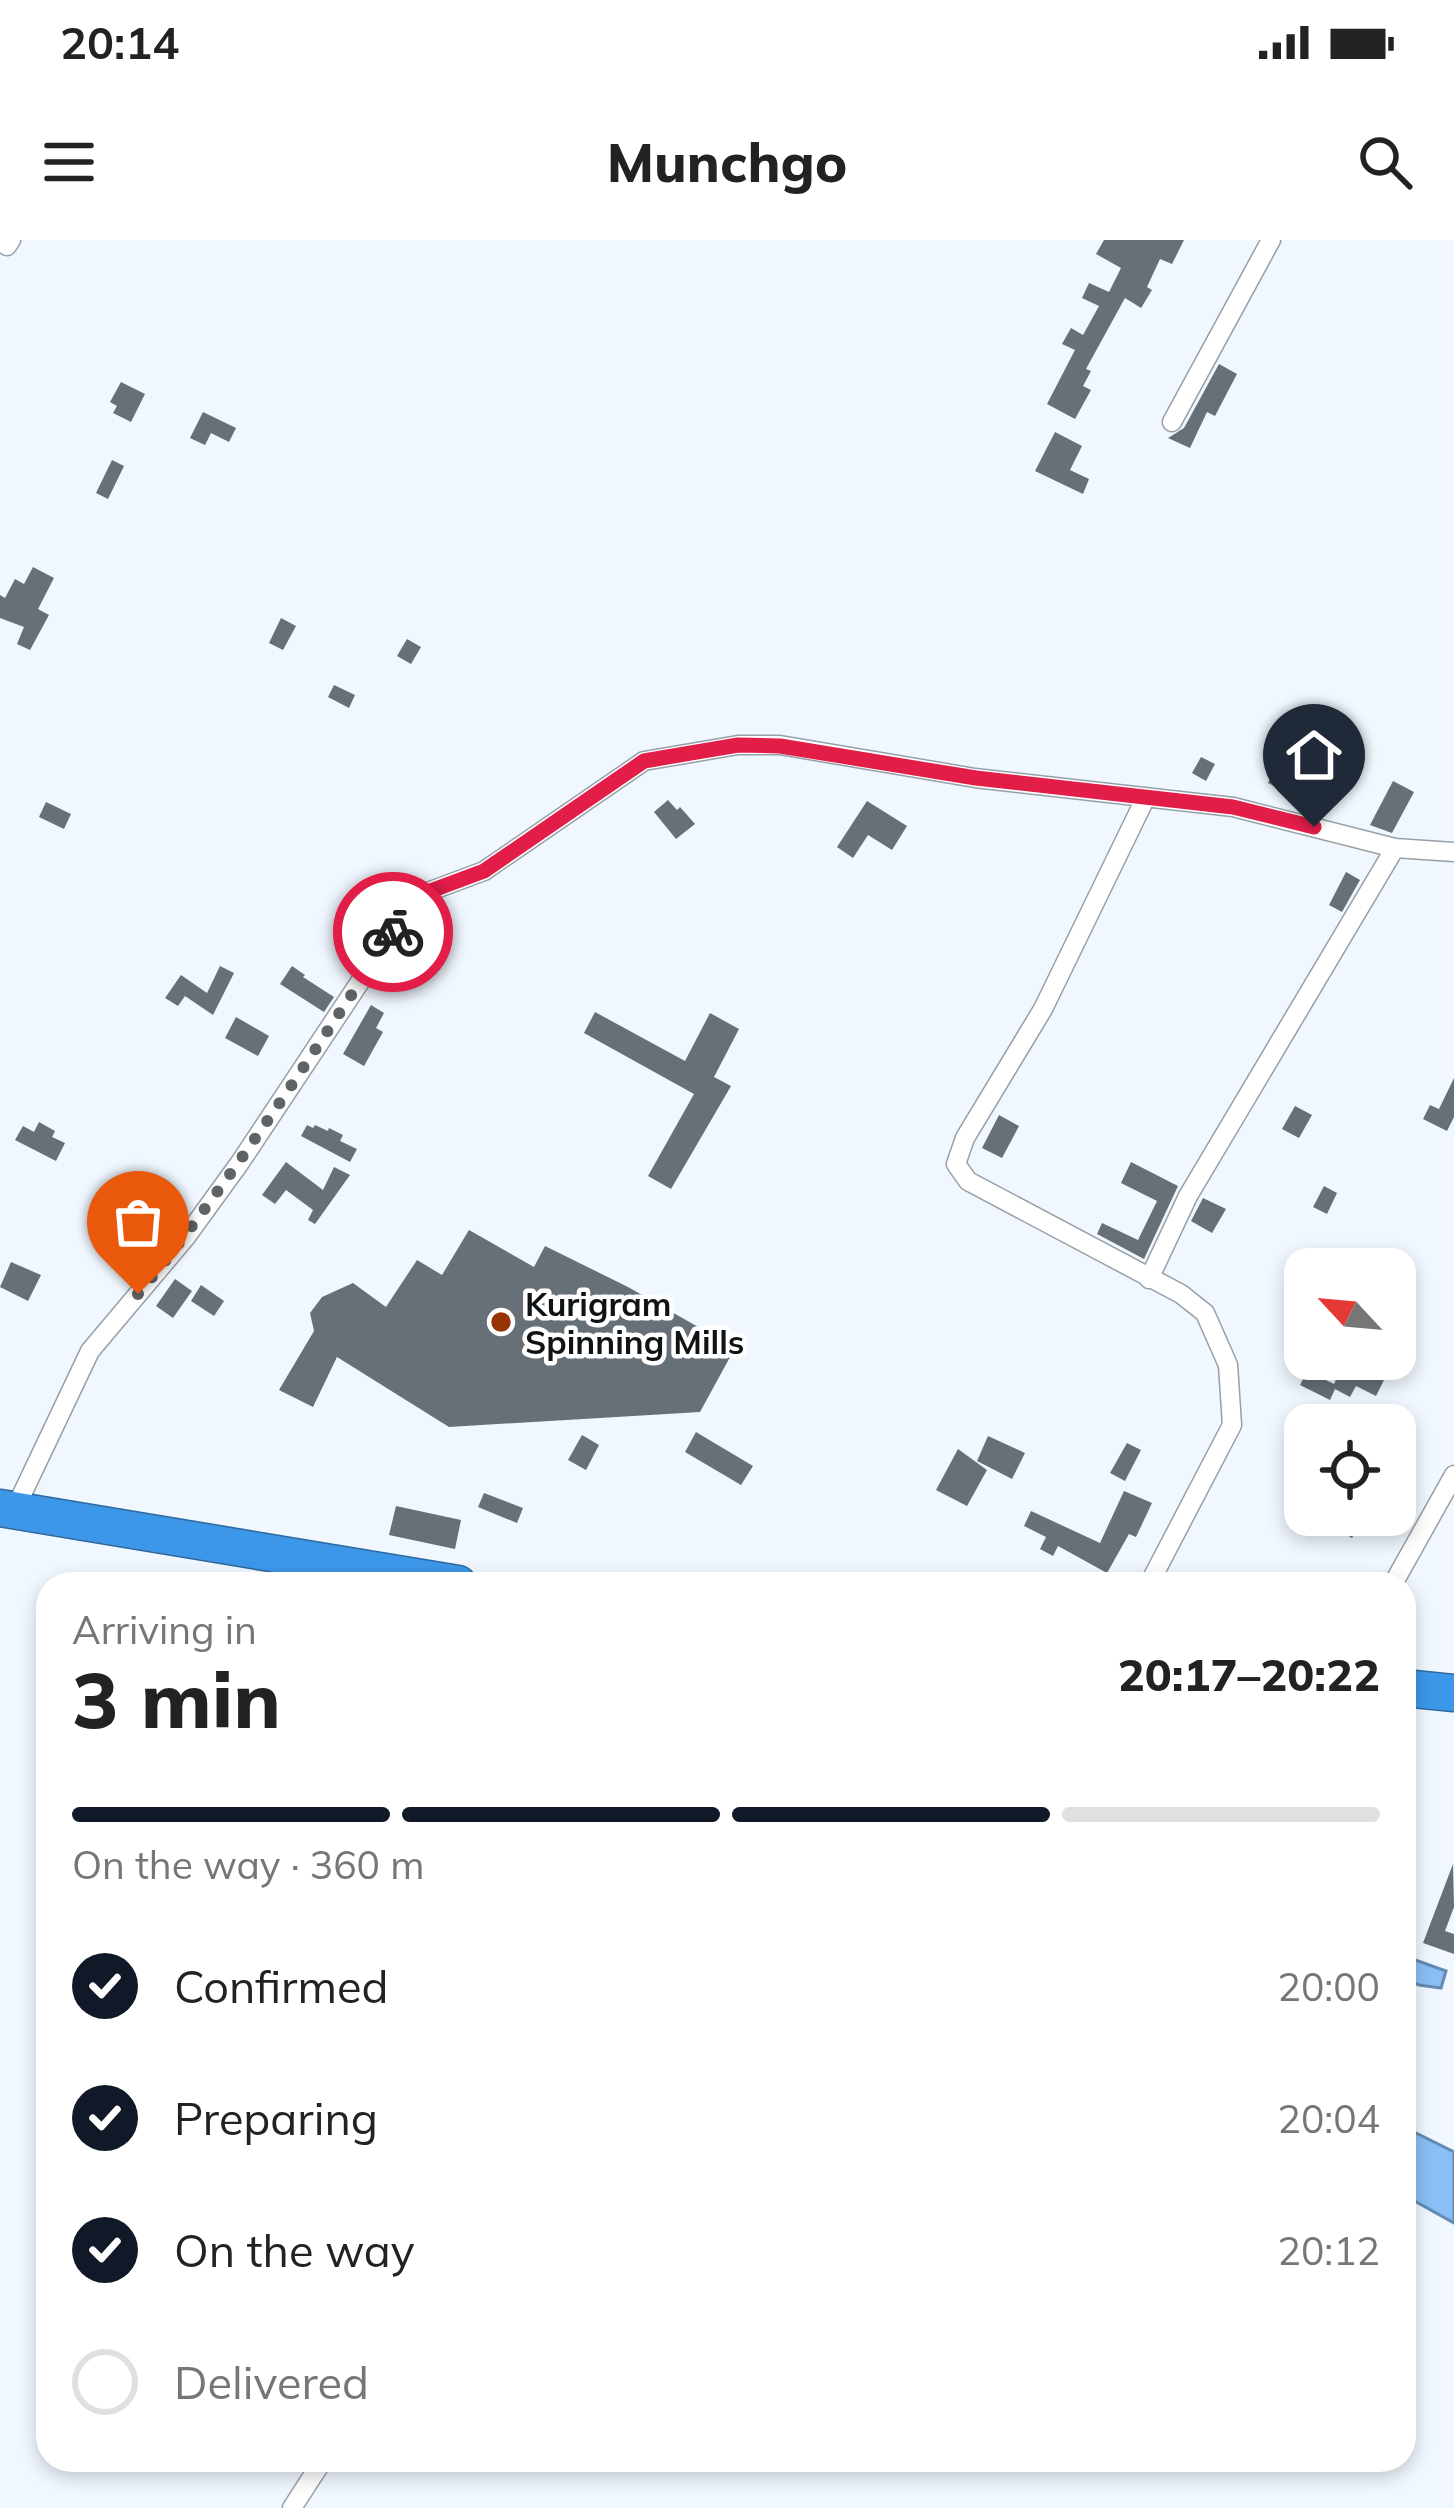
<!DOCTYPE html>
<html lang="en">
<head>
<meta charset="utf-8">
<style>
  body { margin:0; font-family:Mulish,sans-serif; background:#f6f6f6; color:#222; height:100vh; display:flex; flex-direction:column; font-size:45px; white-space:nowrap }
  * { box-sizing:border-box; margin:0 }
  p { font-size:39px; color:#767676 }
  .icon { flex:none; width:66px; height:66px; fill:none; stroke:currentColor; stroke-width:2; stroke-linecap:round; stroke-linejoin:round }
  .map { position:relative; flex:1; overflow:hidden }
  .side { position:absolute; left:36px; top:1332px; width:1380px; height:900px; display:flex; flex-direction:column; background:#fff; border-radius:36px; box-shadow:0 6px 18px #0003 }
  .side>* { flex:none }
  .needle { width:78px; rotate:296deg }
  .controls { position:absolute; left:1284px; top:1008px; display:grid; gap:24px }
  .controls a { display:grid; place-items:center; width:132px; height:132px; border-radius:24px; background:#fff; box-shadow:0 6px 18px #0003; font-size:60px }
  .pin { position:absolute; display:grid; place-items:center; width:102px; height:102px; color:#fff; margin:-123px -51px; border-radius:50% 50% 50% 0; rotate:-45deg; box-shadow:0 0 12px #0007 }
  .pin .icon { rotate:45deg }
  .courier { position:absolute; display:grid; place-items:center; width:120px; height:120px; margin:-60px; border:9px solid #e11d48; border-radius:50%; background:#fff; color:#222; box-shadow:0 3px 15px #0007 }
  .overview em { font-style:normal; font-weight:800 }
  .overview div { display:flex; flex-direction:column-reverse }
  .overview { display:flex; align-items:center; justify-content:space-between; height:204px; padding:0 36px }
  h1 { font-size:78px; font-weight:800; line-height:90px }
  .bar { display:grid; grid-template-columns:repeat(4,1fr); gap:18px 12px; align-content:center; height:144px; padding:0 36px }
  .bar i { height:15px; border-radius:9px; background:#e0e0e0 }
  .bar .current { background:#111827 }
  .bar p { grid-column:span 4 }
  ol { padding:0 36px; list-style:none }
  li { display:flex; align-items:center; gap:36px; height:132px }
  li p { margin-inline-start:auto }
  li .icon { padding:12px; border-radius:50%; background:#111827; color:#fff; stroke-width:4 }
  li:last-child { color:#767676 }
  li i { width:66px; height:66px; border:6px solid #e0e0e0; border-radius:50% }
  .status { display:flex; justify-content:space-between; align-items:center; height:84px; padding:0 60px; background:#fff; direction:ltr }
  .status svg { height:33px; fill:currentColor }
  header { display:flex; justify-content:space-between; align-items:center; height:156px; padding:0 36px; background:#fff; font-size:54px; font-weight:800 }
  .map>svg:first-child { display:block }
  .water { fill:#89bff5; stroke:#658bb2; stroke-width:3 }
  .building { fill:#676f77 }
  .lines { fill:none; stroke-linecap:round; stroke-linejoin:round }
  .street-casing { stroke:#979fa7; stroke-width:21 }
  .highway-casing { stroke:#2d699f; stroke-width:39 }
  .street { stroke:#fff; stroke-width:18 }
  .highway { stroke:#3d97e9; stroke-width:36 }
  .done { stroke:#5e6367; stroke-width:12; stroke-dasharray:0 21.6 }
  .route { stroke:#e11d48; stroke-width:15 }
  .poi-dot { fill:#983306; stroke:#fff; stroke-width:4.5 }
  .labels { text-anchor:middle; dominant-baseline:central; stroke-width:9; stroke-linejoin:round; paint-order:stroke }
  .poi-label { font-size:33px; font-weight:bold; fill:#101316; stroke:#fff; text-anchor:start }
</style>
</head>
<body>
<div class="status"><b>20:14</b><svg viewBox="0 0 49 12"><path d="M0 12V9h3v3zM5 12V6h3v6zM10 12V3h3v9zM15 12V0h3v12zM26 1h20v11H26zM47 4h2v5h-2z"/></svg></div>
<header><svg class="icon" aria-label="menu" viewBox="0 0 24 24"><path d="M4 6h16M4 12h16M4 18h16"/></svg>Munchgo<svg class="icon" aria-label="search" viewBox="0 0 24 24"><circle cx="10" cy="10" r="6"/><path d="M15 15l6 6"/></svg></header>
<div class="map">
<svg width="1454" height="2268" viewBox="0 0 1454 2268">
  <rect width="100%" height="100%" fill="#f0f7fe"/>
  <!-- water -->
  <path class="water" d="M1404,1716L1446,1731L1441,1748L1419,1745L1404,1738Z
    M1404,1887L1454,1912V1983L1404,1955Z"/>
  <!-- building -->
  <path class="building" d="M1104,0H1184L1172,24L1160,19L1147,47L1152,50L1141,68L1125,58L1086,129L1091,131L1083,146L1091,150L1075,179L1047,164L1075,110L1062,104L1071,88L1083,95L1099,66L1082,58L1089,43L1109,52L1121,28L1096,14Z
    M1219,124L1237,134L1215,176L1207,172L1190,208L1168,198L1184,188Z
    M121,142L145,154L131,182L113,173L117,166L110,162Z
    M203,172L236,188L229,202L211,193L205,205L190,198Z
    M1055,192L1082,206L1070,230L1089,239L1083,254L1035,231Z
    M112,220L124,226L108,259L96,253Z
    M33,327L54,338L38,369L49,375L30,410L17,404L24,387L0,378V355L5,358L15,339L24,344Z
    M281,378L296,386L283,410L269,403Z
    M407,399L421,407L411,424L397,416Z
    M334,445L355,455L349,468L328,457Z
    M1307,494L1327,504L1318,521L1299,511Z
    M1201,517L1215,524L1206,541L1192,533Z
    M1274,531L1293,541L1287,553L1268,543Z
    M1393,541L1414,552L1392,593L1370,585Z
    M668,560L677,570L680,567L695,584L676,599L654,572Z
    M867,561L907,586L892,610L868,595L853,618L837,607Z
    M46,562L71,574L64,589L39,577Z
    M1346,632L1360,640L1342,672L1329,665Z
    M220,726L234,733L213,775L185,756L178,766L165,758L181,735L207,753Z
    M292,726L305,735L303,737L334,757L324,772L280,744Z
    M371,765L384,773L376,788L383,792L364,826L343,814Z
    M595,772L685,821L710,773L739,789L714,837L731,846L671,949L648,936L694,854L584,793Z
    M236,777L269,796L258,816L225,798Z
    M1454,838V877L1447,891L1423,879L1430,865L1439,869Z
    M1295,866L1312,875L1299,898L1282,889Z
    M999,875L1019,886L1002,918L982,908Z
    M39,882L55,891L52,897L65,903L56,921L15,900L23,886L34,892Z
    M307,885L313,888L315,885L328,891L329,888L343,895L340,901L357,909L350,922L301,896Z
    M286,922L323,950L334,927L350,935L315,984L308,980L313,970L286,950L275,964L262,955Z
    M1131,922L1178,946L1144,1019L1097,994L1102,983L1138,1000L1157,961L1121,943Z
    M1324,946L1337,953L1327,974L1313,967Z
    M1203,958L1226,969L1212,993L1191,981Z
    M469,990L534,1027L545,1006L628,1047L735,1108L700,1172L449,1187L337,1117L313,1167L279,1150L314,1091L310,1073L322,1057L353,1043L386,1067L417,1020L442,1035Z
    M11,1022L41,1035L28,1061L0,1047Z
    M175,1039L192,1051L173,1078L156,1066Z
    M201,1045L224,1061L214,1076L191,1061Z
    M1345,1120L1384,1140L1376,1156L1356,1146L1350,1157L1335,1149L1330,1160L1300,1145L1307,1131L1334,1144Z
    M696,1192L753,1226L741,1245L685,1212Z
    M582,1195L599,1205L586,1230L568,1220Z
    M988,1196L1025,1213L1012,1239L977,1221Z
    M1127,1203L1141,1210L1125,1241L1110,1233Z
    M958,1209L987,1230L967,1266L936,1250Z
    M1124,1251L1152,1263L1136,1297L1129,1294L1107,1333L1058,1306L1053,1316L1040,1309L1046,1297L1024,1286L1031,1271L1100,1303Z
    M484,1253L523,1268L517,1283L478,1267Z
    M396,1266L461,1280L455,1309L389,1295Z
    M1335,1275H1365L1352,1298L1330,1285Z
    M1453,1624L1454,1667L1445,1691L1454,1694V1714L1423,1703Z"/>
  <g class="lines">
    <defs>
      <path id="street" d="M7,6L11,0
        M1172,182L1271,0
        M1146,557L1043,769L965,898L956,924L968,941L1181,1054L1205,1073L1228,1125L1232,1185L1149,1344
        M1149,1039L1188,956L1395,608
        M15,1269L90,1111L186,997L239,924L417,656L484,631L644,521L738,505H780L975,538L1233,567L1395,608L1454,612
        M1393,1344L1454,1235
        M292,2268L323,2220"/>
      <path id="highway" d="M0,1268L458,1344
        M1404,1448L1454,1453"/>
    </defs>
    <!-- street casing -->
    <use href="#street" class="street-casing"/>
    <!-- highway casing -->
    <use href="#highway" class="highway-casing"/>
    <!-- street -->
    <use href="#street" class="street"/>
    <!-- highway -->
    <use href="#highway" class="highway"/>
  </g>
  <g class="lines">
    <!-- done -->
    <path class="done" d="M138,1054C233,940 311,815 393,692"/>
    <!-- route -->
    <path class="route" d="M393,692L417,656L484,631L644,521L738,505L780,506L976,538L1233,567L1314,587"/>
  </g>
  <!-- markers -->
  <circle class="poi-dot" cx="501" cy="1082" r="12"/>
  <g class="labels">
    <!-- poi labels -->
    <g class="poi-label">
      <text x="525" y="1063">Kurigram<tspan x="525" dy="38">Spinning Mills</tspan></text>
    </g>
  </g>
</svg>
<div class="controls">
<a><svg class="needle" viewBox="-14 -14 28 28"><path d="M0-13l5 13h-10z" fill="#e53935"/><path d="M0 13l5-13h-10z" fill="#767676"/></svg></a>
<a><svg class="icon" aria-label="locate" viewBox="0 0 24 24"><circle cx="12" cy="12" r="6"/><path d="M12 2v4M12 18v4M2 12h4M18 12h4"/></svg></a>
</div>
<div class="pin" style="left:138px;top:1054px;background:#ea580c"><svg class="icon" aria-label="bag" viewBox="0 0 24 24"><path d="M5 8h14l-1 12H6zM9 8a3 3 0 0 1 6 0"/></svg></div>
<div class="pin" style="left:1314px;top:587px;background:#1f2937"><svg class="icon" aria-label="home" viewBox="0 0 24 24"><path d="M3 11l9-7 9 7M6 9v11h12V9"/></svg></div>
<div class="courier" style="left:393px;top:692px"><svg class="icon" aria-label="bike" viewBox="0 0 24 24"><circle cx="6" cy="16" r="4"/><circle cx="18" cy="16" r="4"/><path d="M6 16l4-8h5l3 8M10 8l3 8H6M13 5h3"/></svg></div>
<section class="side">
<div class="overview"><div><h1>3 min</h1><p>Arriving in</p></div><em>20:17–20:22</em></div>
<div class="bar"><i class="current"></i><i class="current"></i><i class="current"></i><i></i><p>On the way · 360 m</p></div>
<ol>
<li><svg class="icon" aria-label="check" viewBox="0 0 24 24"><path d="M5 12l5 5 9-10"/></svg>Confirmed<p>20:00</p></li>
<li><svg class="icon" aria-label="check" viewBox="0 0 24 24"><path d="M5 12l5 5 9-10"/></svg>Preparing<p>20:04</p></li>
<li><svg class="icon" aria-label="check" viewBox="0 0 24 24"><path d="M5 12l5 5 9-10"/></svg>On the way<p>20:12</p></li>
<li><i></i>Delivered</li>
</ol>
</section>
</div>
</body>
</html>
